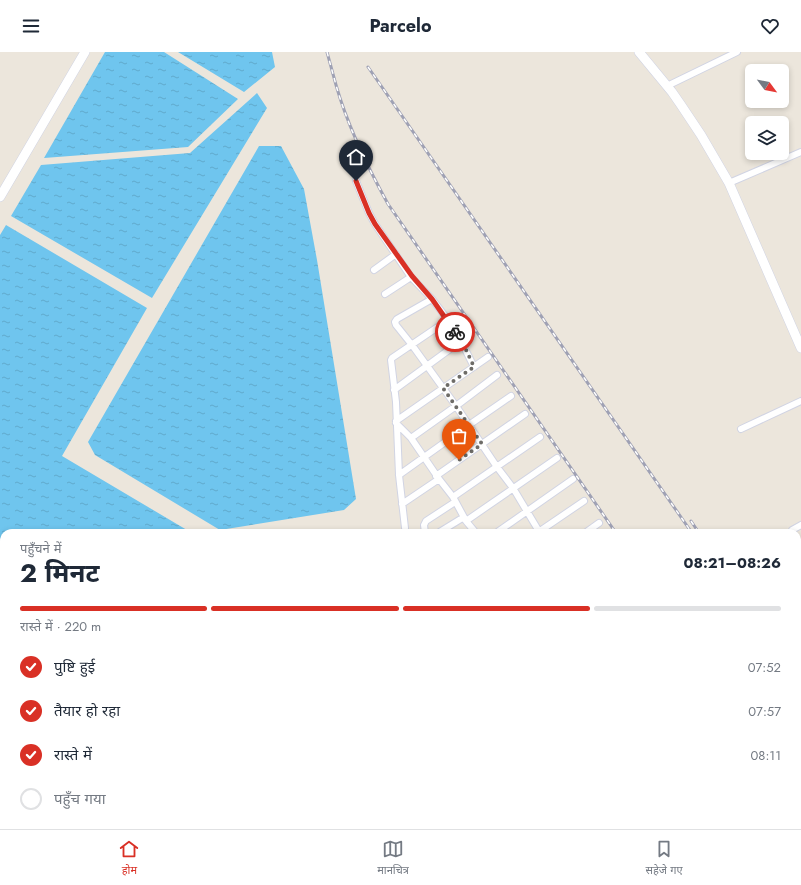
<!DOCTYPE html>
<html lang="hi">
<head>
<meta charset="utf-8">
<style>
  body { margin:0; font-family:Jost,"Noto Sans Devanagari",sans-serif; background:#f6f6f7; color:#1f2937; height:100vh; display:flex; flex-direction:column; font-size:15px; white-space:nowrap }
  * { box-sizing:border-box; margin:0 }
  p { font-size:13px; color:#747a83 }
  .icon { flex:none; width:22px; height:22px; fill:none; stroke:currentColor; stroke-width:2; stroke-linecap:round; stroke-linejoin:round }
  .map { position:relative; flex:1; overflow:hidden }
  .details { position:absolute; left:0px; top:477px; width:801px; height:300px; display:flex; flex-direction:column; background:#fff; border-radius:12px 12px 0 0; box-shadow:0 2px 6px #0003 }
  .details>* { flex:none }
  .needle { width:26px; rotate:122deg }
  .controls { position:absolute; left:745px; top:12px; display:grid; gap:8px }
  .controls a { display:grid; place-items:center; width:44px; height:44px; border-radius:6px; background:#fff; box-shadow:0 2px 6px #0003; font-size:20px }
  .pin { position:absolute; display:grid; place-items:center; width:34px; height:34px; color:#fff; margin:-41px -17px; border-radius:50% 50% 50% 0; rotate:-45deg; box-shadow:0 0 4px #0007 }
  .pin .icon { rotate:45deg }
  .courier { position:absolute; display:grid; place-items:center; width:40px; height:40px; margin:-20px; border:3px solid #d93025; border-radius:50%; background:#fff; color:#222; box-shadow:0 1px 5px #0007 }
  .overview em { font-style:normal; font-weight:700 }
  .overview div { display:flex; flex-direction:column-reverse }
  .overview { display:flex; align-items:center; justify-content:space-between; height:68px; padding:0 20px }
  h1 { font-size:26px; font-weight:700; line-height:30px }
  .bar { display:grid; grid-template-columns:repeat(4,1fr); gap:6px 4px; align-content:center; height:48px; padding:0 20px }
  .bar i { height:5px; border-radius:3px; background:#e0e1e3 }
  .bar .active { background:#d93025 }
  .bar p { grid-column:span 4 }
  ol { padding:0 20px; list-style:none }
  li { display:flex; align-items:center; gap:12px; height:44px }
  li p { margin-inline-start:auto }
  li .icon { padding:4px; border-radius:50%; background:#d93025; color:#fff; stroke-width:4 }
  li:last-child { color:#747a83 }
  li i { width:22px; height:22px; border:2px solid #e0e1e3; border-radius:50% }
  header { display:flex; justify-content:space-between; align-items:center; height:52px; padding:0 20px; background:#fff; font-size:18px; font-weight:700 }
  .tabs { display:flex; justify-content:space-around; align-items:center; height:56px; border-top:1px solid #e0e1e3; background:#fff; font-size:11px; color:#747a83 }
  .tabs a { display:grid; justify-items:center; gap:2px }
  .tabs .active { color:#d93025 }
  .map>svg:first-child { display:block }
  .water { fill:url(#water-ripples) }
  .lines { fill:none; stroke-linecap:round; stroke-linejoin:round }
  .street-casing { stroke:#d1d4e3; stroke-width:8 }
  .secondary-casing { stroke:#d1d4e3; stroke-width:10 }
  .street { stroke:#fff; stroke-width:6 }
  .secondary { stroke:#fff; stroke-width:9 }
  .rail-casing { stroke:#9fa1b4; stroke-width:3 }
  .rail { stroke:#fff; stroke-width:1.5; stroke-dasharray:4.5; stroke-linecap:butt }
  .done { stroke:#6e6c68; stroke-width:4; stroke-dasharray:0 7.2 }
  .route { stroke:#d93025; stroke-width:5 }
</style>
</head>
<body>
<header><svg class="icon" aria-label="menu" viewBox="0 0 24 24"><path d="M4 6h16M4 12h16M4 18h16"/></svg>Parcelo<svg class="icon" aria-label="heart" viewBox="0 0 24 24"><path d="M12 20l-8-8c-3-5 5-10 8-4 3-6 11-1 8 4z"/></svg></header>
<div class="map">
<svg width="801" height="777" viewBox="0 0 801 777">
  <defs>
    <pattern id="water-ripples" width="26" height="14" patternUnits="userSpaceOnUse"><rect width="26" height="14" fill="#6fc5ee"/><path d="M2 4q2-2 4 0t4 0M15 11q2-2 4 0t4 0" fill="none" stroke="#60a9cc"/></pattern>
  </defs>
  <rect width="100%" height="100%" fill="#ece6dc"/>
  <!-- water -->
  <path class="water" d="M105,0H164L238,47L188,95L44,106Z
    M178,0H272L275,15L244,40Z
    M257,41L267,56L152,246L11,164L41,113L190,101Z
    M259,94H281L304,137L317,208L356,447L344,458L220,478L95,403L88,390Z
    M6,173L147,256L62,404L192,481H4V505L0,503V183Z"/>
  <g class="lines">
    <defs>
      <path id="street" d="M667,34L737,0
        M356,129L369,161L375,172L411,225L432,247L448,268L461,289L474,315
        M729,131L801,100
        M374,218L396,202
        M385,242L411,225
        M432,247L397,267L395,270L396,273L412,293L456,354L497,415L513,436L540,481
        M394,338L461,289
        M396,369L488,305
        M396,371L411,386L439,427L453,445L466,469L476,481
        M741,377L801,349
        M411,386L456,354L497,323
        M399,423L469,373L511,344
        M436,424L525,362
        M453,445L540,385
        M402,452L439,427
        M466,469L557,406
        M405,476L399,423L396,350L391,308L392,306L448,268
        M425,481L424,473L426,469L455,450
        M438,481L464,465
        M496,481L573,427
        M537,481L584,449
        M585,481L599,471
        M792,481V478L801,473
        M797,494L801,504
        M0,650L4,653
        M101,773L107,777
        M142,773L148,777
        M155,773L161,777
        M279,773L286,777
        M439,773V774L442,777
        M624,773L627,777
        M678,773L681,777
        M27,777L30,773
        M69,777L71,773
        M79,777L81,773
        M477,777L483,773
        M539,777L545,773
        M561,777L568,773
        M609,777L615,773
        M735,777L740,773
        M785,777L790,773"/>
      <path id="secondary" d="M639,0L672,40L681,53L701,83L729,131L801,296
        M0,145L85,0
        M0,532L4,534
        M797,635L801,632
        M0,685L4,678
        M669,777L672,773
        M684,777L687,773"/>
    </defs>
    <!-- street casing -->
    <use href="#street" class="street-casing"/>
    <!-- secondary casing -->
    <use href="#secondary" class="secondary-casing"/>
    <!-- street -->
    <use href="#street" class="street"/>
    <!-- secondary -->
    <use href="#secondary" class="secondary"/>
    <defs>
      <path id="rail" d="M327,0C330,11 333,22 336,33C348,75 367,114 388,152L616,481
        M368,15L692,481
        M691,469L699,481
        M0,557L4,560
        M797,712L801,728
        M797,742L801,748
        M377,773L384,777"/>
    </defs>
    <!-- rail casing -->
    <use href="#rail" class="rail-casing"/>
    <!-- rail -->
    <use href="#rail" class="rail"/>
  </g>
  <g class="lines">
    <!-- done -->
    <path class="done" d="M455,280L462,289L474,315L443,336L482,392L459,408"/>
    <!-- route -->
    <path class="route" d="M356,129L369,161L375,172L412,224L432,247L455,280"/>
  </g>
</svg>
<div class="controls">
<a><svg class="needle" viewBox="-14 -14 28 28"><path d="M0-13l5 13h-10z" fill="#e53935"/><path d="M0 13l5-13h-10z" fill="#747a83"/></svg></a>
<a><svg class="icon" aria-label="layers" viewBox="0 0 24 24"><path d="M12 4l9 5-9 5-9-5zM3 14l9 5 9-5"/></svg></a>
</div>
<div class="pin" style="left:459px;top:408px;background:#ea580c"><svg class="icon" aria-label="bag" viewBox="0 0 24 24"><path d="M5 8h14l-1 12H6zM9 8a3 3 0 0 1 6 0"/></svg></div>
<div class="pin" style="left:356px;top:129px;background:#1f2937"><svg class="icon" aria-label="home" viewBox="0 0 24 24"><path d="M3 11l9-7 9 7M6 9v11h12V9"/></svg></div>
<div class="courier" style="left:455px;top:280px"><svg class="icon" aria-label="bike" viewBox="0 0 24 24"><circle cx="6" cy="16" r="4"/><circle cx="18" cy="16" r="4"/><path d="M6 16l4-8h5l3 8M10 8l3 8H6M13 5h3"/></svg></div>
<section class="details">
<div class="overview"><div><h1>2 मिनट</h1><p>पहुँचने में</p></div><em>08:21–08:26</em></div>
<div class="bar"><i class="active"></i><i class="active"></i><i class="active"></i><i></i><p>रास्ते में · 220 m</p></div>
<ol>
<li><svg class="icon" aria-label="check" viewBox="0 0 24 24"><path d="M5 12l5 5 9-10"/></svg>पुष्टि हुई<p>07:52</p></li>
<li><svg class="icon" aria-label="check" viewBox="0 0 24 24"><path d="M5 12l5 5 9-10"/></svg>तैयार हो रहा<p>07:57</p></li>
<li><svg class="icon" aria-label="check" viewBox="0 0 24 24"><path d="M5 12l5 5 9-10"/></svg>रास्ते में<p>08:11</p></li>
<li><i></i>पहुँच गया</li>
</ol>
</section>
</div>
<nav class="tabs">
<a class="active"><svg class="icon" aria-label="home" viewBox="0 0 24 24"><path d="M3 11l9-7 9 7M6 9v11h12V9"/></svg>होम</a>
<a><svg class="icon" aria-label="map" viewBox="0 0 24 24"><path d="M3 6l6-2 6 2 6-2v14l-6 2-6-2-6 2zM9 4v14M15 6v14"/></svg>मानचित्र</a>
<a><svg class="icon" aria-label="saved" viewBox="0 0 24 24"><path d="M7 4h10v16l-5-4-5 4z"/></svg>सहेजे गए</a>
</nav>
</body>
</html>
